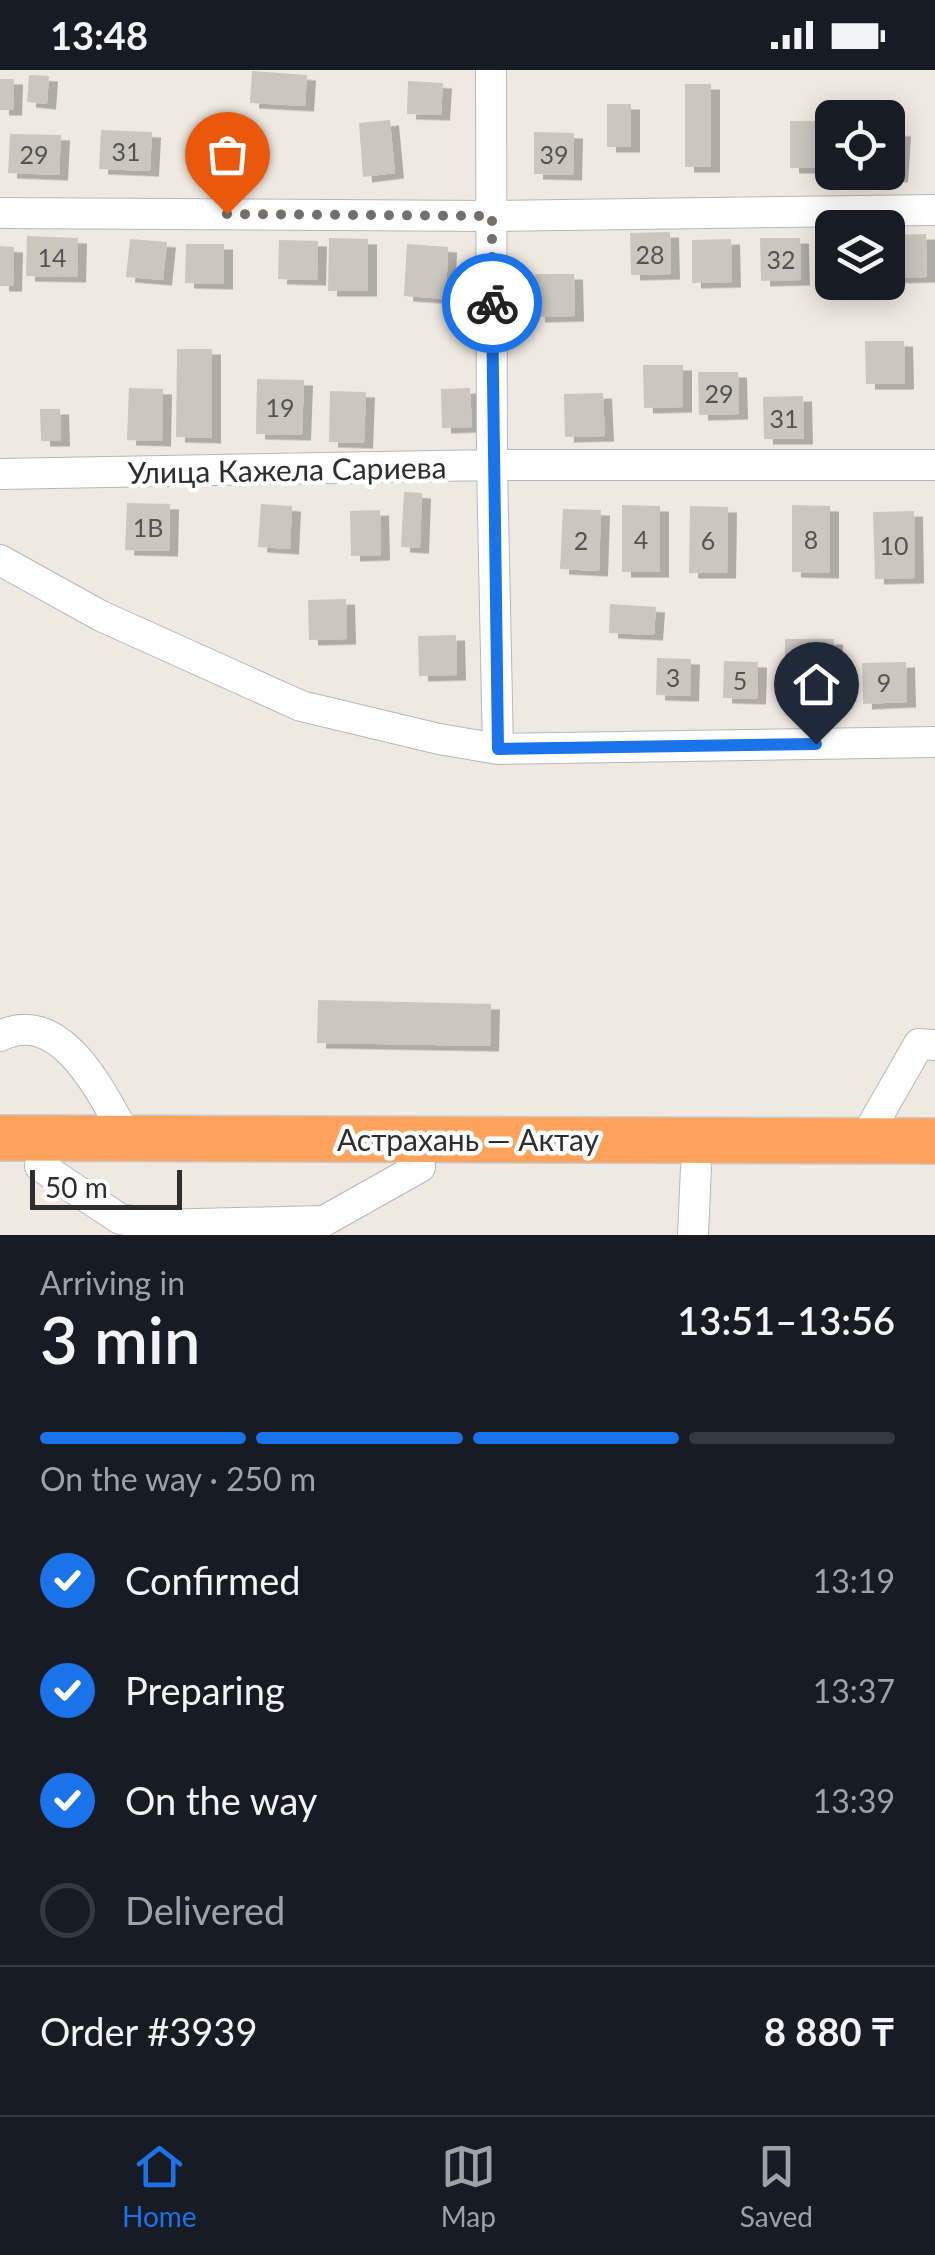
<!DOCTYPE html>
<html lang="en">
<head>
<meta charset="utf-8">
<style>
  body { margin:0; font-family:Lato,sans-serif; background:#242831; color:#f1f3f6; height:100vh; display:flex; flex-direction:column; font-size:38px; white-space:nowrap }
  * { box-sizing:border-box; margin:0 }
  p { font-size:32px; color:#9ea1a6 }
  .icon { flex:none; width:55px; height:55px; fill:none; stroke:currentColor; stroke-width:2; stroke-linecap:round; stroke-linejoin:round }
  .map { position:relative; height:1165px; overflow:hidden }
  .details { display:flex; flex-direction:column; background:#171b24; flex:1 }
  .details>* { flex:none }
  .fabs { position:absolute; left:815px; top:30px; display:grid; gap:20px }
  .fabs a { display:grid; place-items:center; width:90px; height:90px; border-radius:15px; background:#171b24; box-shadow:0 5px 25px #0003; font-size:50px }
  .scale { position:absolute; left:30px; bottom:25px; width:152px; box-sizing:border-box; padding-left:10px; border:5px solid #2e2e2e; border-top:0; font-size:28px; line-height:35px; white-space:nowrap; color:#2e2e2e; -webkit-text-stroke:8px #fff; paint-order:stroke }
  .pin { position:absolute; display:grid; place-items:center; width:85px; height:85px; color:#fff; margin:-102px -42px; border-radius:50% 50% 50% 0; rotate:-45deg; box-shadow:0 0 10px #0007 }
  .pin .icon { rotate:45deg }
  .courier { position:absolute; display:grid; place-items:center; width:100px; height:100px; margin:-50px; border:8px solid #1a73e8; border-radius:50%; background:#fff; color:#222; box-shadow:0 2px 12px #0007 }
  .head em { font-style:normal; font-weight:600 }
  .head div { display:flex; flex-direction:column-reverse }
  .head { display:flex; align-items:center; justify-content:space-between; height:170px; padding:0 40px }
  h1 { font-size:65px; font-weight:600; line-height:75px }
  .bar { display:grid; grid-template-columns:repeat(4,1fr); gap:15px 10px; align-content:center; height:120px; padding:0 40px }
  .bar i { height:12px; border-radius:8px; background:#363941 }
  .bar .on { background:#1a73e8 }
  .bar p { grid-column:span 4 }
  .line { display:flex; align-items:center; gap:25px; padding:0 40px; border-top:2px solid #363941 }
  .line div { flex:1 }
  ol { padding:0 40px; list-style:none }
  li { display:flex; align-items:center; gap:30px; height:110px }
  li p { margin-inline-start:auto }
  li .icon { padding:10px; border-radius:50%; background:#1a73e8; color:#fff; stroke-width:4 }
  li:last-child { color:#9ea1a6 }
  li i { width:55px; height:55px; border:5px solid #363941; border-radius:50% }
  .status { display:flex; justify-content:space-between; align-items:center; height:70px; padding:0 50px; background:#171b24; direction:ltr }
  .status svg { height:28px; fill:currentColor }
  .menu { display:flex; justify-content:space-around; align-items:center; height:140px; border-top:2px solid #363941; background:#171b24; font-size:28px; color:#9ea1a6 }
  .menu a { display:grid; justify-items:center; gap:5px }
  .menu .on { color:#1a73e8 }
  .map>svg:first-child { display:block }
  .building { fill:#cbc7bf; filter:url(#shadow) }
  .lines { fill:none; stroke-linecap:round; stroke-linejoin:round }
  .minor-casing { stroke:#b4b7c1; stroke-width:32 }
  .highway-casing { stroke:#c9c9c9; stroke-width:48 }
  .minor { stroke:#fff; stroke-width:30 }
  .highway { stroke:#ffa35c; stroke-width:45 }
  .done { stroke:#726f6d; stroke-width:10; stroke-dasharray:0 18 }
  .route { stroke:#1a73e8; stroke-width:12 }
  .labels { text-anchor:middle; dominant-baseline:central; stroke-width:9; stroke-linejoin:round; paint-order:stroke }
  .number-label { font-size:25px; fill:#555452 }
  .street-label { font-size:30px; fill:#2e2e2e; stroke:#fff }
</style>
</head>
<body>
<div class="status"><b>13:48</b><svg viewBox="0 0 49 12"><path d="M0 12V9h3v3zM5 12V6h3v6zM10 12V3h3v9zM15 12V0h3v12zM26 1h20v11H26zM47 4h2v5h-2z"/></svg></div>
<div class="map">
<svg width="935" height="1165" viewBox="0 0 935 1165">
  <defs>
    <filter id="shadow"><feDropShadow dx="9" dy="5.5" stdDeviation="0" flood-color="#0004"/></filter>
  </defs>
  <rect width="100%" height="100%" fill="#efe9e1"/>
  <!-- building -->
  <path class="building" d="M252,1L307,5L305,36L250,33Z
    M29,5L49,6L47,34L27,32Z
    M0,9H14L13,40H0Z
    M408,11L443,13L441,45L407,44Z
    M685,14H711V97H685Z
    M607,34H631V77H607Z
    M209,46H246V92H209Z
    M390,50L395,103L363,107L359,53Z
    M790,51H825V98H790Z
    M101,60L152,62L150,101L99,99Z
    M888,60L902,61L899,107L880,105V102H888Z
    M534,62L574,63L573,105L534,104Z
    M10,64L61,65L59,105L8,103Z
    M670,162L671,204L631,205L630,163Z
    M926,164L927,207L888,208V165Z
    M27,166L78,168L77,207L26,206Z
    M329,168L368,169V221H328Z
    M760,168H800L801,210L761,211Z
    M823,168H832V211H825Z
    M130,169L167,172L163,210L126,207Z
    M731,169L732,212L692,213V170Z
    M279,170L318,171L317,210L278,209Z
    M186,174H224V214L185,213Z
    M407,174L448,177L446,229L404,226Z
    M0,176L14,177L13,216H0Z
    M535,204H574L575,246L536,247Z
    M865,271H904L905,314H866Z
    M177,279H212V368L176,367Z
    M643,295H683V337L644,338Z
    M698,302H738L739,344L699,345Z
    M257,309L304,310L302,365L256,364Z
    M129,318L163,319L162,371L127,370Z
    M470,318L472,357L442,358L441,319Z
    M330,321L366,322L364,373L329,372Z
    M603,323L605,366L565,367L564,324Z
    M803,326L804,369H764L763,327Z
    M40,339H60L61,371H41Z
    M404,422L422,423L420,478L401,477Z
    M127,433L170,434L169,481L125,480Z
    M261,434L292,436L290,479L258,477Z
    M622,435L660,436V502H622Z
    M792,435L830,436V503L792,502Z
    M690,436L728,437L727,503H689Z
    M563,439L601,440L599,501L560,499Z
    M380,440L381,485L351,486L350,441Z
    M914,441L915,508L875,509L873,442Z
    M346,529L347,569L309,570L308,530Z
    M610,534L656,537L654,565L609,563Z
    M456,565L457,605L419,606L418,566Z
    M785,569H834V624H785Z
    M657,588L691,589L690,626L656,625Z
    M724,591L758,592L757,629L723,628Z
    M906,592L907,632L863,634L862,593Z
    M318,930L491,934L490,976L317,973Z"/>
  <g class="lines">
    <defs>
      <path id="minor" d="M491,0L492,395L498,679
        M0,143L491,146L935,140
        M0,404L492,395H935
        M0,490L101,546L301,636L439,669L498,679L935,672
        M0,966C62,935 103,1026 127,1068
        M864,1070L919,974L935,975
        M40,1096L120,1149L156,1155L324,1151L420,1097
        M693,1165L696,1098"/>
      <path id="highway" d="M0,1068L935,1071"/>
    </defs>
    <!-- minor casing -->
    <use href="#minor" class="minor-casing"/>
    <!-- highway casing -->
    <use href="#highway" class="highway-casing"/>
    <!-- minor -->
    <use href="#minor" class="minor"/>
    <!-- highway -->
    <use href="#highway" class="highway"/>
  </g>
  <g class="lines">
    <!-- done -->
    <path class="done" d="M227,144L492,146V233"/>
    <!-- route -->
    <path class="route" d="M492,233L498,679L816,674"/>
  </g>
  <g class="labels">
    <!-- number labels -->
    <g class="number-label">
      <text x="126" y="81">31</text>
      <text x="34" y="84">29</text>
      <text x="554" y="84">39</text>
      <text x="650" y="184">28</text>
      <text x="52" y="187">14</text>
      <text x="781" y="189">32</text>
      <text x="719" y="323">29</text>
      <text x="280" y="337">19</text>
      <text x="784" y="348">31</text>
      <text x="148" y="457">1В</text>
      <text x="641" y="469">4</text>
      <text x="811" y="469">8</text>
      <text x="581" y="470">2</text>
      <text x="708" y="470">6</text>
      <text x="894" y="475">10</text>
      <text x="673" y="607">3</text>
      <text x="740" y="610">5</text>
      <text x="884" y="612">9</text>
    </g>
    <!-- street labels -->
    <g class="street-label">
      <text transform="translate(287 399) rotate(-1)">Улица Кажела Сариева</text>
      <text x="468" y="1069">Астрахань — Актау</text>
    </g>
  </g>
</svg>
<div class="fabs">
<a><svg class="icon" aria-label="locate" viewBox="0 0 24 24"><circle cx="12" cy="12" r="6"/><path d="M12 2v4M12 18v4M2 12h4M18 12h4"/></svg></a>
<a><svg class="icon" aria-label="layers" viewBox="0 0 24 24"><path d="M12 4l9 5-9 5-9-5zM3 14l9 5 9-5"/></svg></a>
</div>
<div class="scale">50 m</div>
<div class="pin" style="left:227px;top:144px;background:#ea580c"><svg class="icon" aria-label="bag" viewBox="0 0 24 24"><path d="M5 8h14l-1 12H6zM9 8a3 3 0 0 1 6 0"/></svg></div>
<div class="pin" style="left:816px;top:674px;background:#1f2937"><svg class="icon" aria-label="home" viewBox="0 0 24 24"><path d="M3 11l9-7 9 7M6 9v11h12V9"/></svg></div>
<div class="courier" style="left:492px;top:233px"><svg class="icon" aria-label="bike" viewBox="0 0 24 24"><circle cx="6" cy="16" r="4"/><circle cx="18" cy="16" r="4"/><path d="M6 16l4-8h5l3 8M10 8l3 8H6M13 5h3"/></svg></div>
</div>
<section class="details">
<div class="head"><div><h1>3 min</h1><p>Arriving in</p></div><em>13:51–13:56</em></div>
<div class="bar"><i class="on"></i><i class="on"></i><i class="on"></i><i></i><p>On the way · 250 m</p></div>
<ol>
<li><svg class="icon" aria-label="check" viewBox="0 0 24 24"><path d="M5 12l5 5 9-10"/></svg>Confirmed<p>13:19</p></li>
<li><svg class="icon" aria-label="check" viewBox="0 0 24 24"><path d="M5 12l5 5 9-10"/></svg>Preparing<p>13:37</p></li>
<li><svg class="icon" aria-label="check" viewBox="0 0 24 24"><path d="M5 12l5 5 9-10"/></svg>On the way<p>13:39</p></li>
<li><i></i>Delivered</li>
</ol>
<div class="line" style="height:130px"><div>Order #3939</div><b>8 880 ₸</b></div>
</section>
<nav class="menu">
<a class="on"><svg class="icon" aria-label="home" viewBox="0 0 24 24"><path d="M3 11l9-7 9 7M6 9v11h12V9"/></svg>Home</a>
<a><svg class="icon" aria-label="map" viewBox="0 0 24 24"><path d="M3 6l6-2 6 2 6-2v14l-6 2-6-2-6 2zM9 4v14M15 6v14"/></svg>Map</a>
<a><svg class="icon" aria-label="saved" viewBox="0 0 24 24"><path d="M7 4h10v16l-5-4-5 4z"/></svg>Saved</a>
</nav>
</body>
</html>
